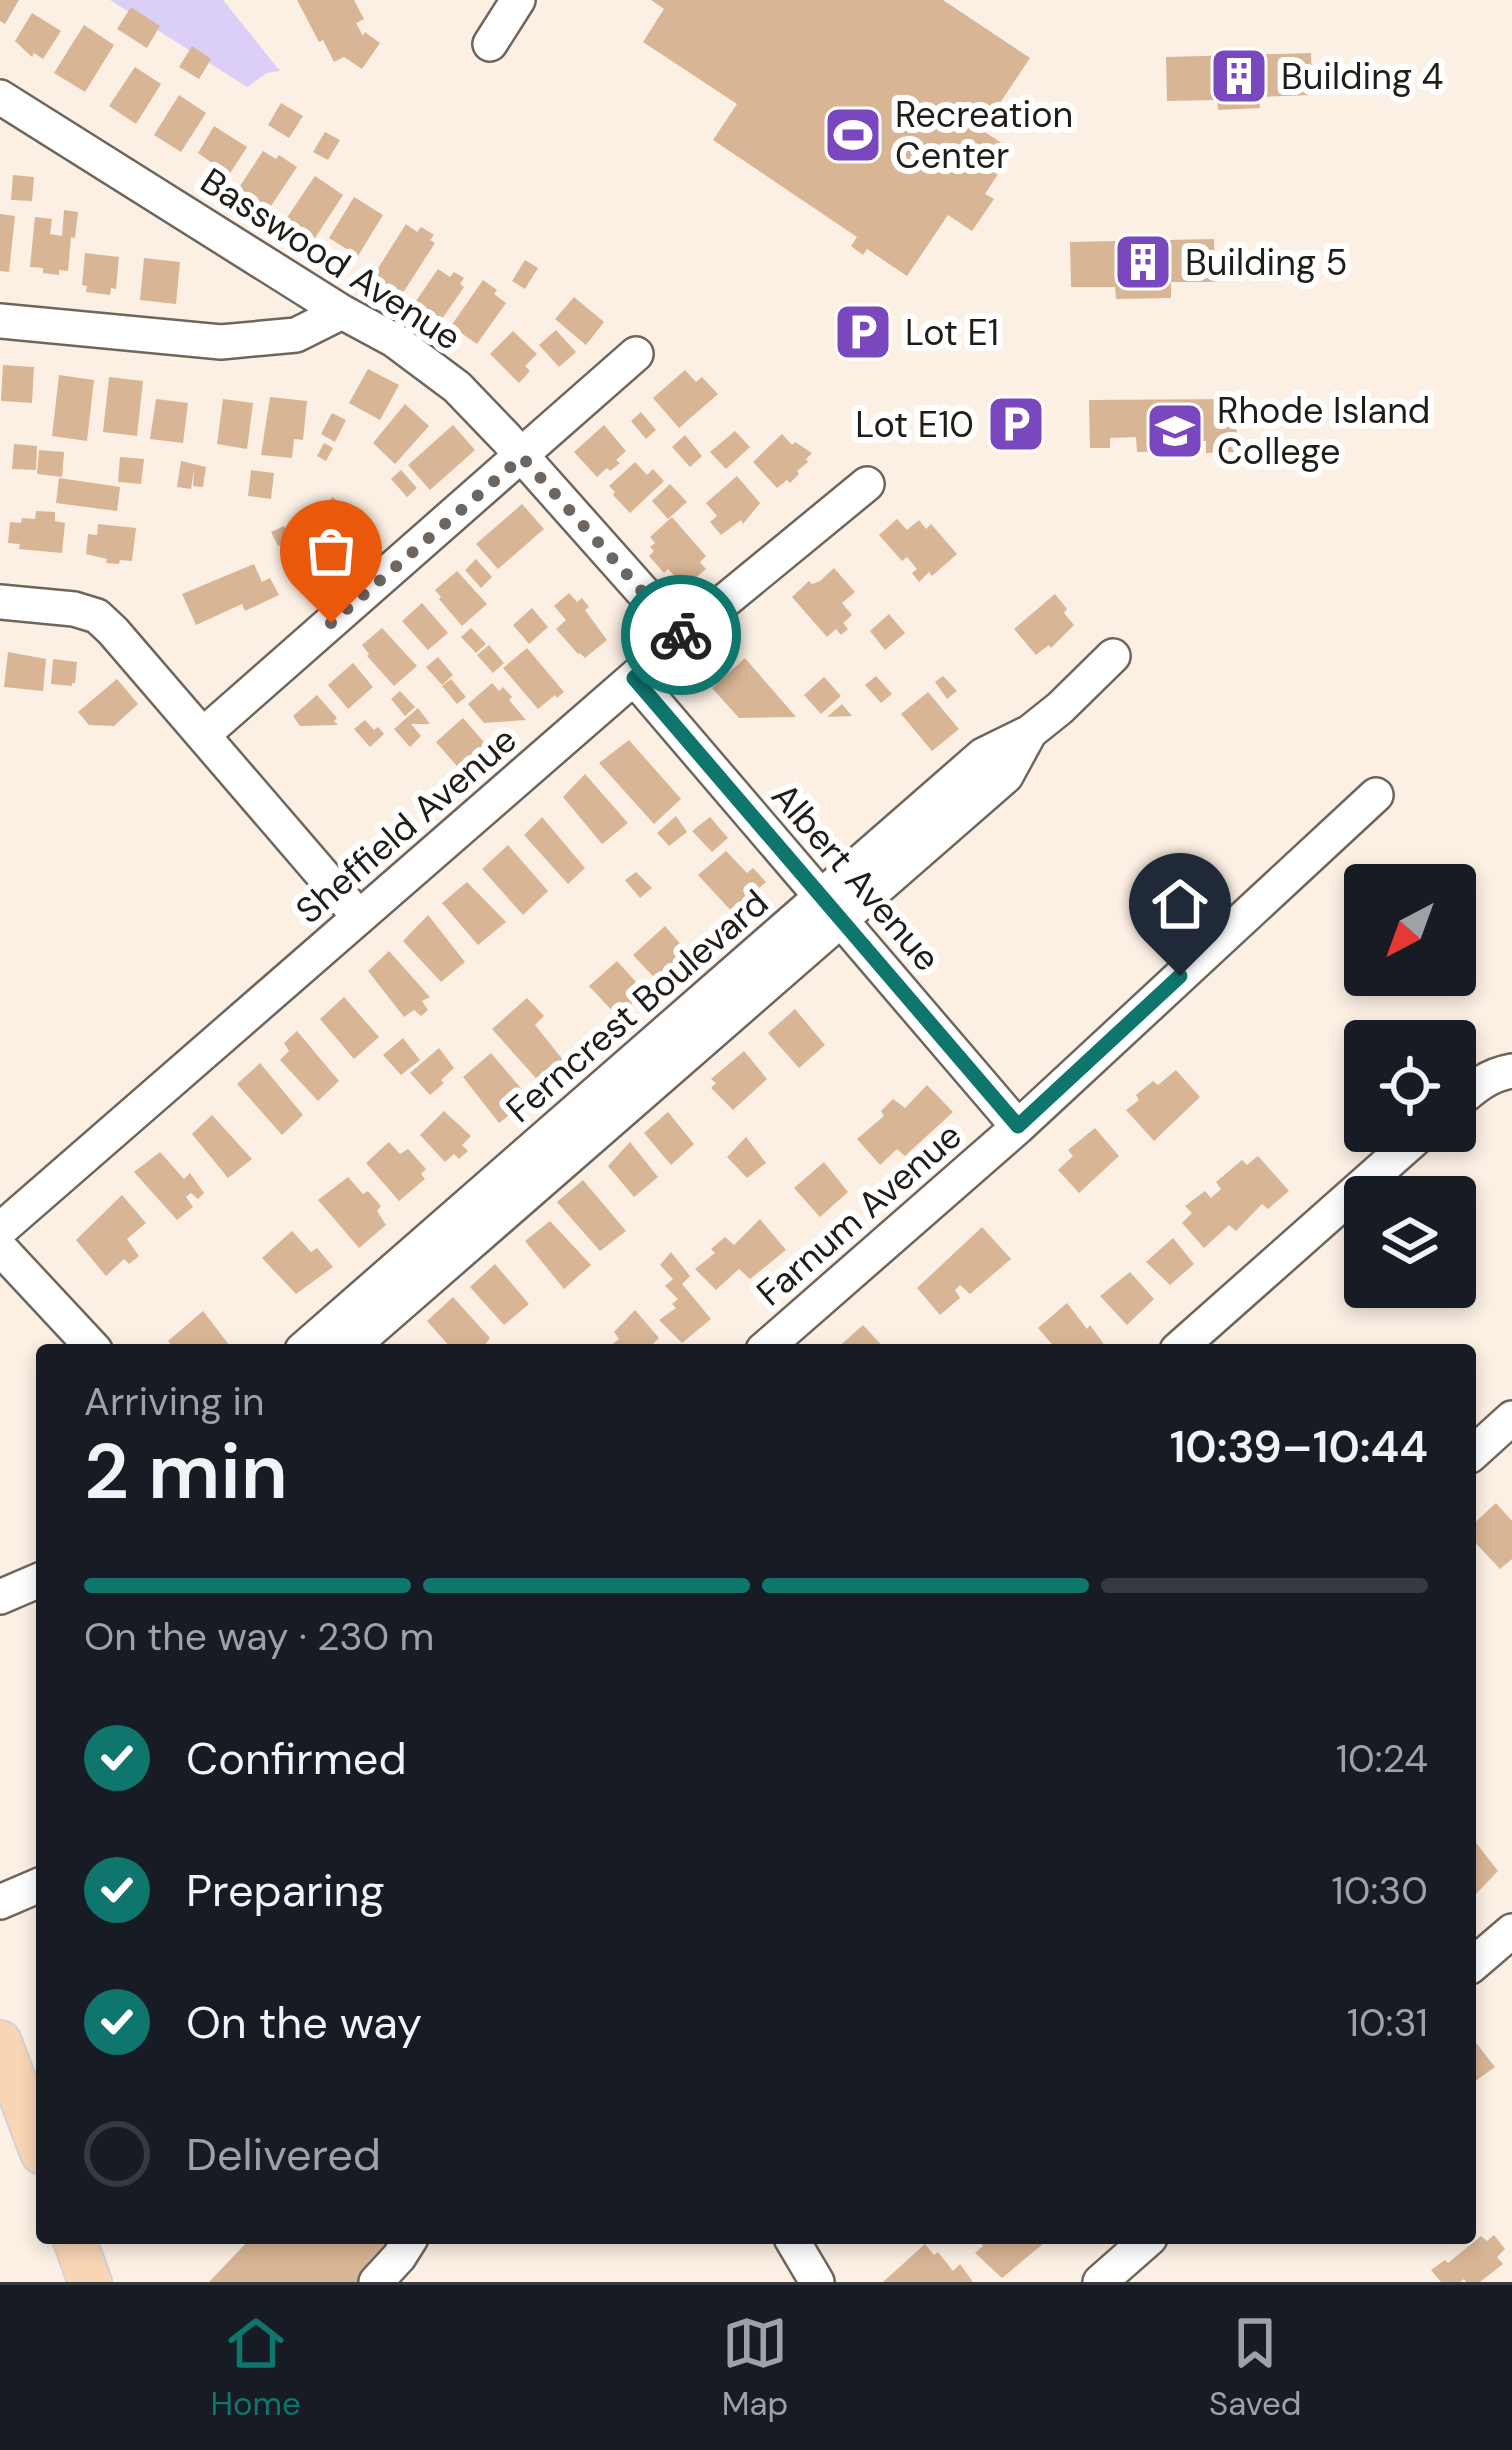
<!DOCTYPE html>
<html lang="en">
<head>
<meta charset="utf-8">
<style>
  body { margin:0; font-family:"DM Sans",sans-serif; background:#20242c; color:#f1f3f6; height:100vh; display:flex; flex-direction:column; font-size:45px; white-space:nowrap }
  * { box-sizing:border-box; margin:0 }
  p { font-size:39px; color:#9ea1a6 }
  .icon { flex:none; width:66px; height:66px; fill:none; stroke:currentColor; stroke-width:2; stroke-linecap:round; stroke-linejoin:round }
  .map { position:relative; flex:1; overflow:hidden }
  .details { position:absolute; left:36px; top:1344px; width:1440px; height:900px; display:flex; flex-direction:column; background:#171b24; border-radius:12px; box-shadow:0 6px 18px #0003 }
  .details>* { flex:none }
  .needle { width:78px; rotate:221deg }
  .fabs { position:absolute; left:1344px; top:864px; display:grid; gap:24px }
  .fabs a { display:grid; place-items:center; width:132px; height:132px; border-radius:12px; background:#171b24; box-shadow:0 6px 18px #0003; font-size:60px }
  .pin { position:absolute; display:grid; place-items:center; width:102px; height:102px; color:#fff; margin:-123px -51px; border-radius:50% 50% 50% 0; rotate:-45deg; box-shadow:0 0 12px #0007 }
  .pin .icon { rotate:45deg }
  .courier { position:absolute; display:grid; place-items:center; width:120px; height:120px; margin:-60px; border:9px solid #0f766e; border-radius:50%; background:#fff; color:#222; box-shadow:0 3px 15px #0007 }
  .head em { font-style:normal; font-weight:600 }
  .head div { display:flex; flex-direction:column-reverse }
  .head { display:flex; align-items:center; justify-content:space-between; height:204px; padding:0 48px }
  h1 { font-size:78px; font-weight:600; line-height:90px }
  .bar { display:grid; grid-template-columns:repeat(4,1fr); gap:18px 12px; align-content:center; height:144px; padding:0 48px }
  .bar i { height:15px; border-radius:9px; background:#363941 }
  .bar .selected { background:#0f766e }
  .bar p { grid-column:span 4 }
  ol { padding:0 48px; list-style:none }
  li { display:flex; align-items:center; gap:36px; height:132px }
  li p { margin-inline-start:auto }
  li .icon { padding:12px; border-radius:50%; background:#0f766e; color:#fff; stroke-width:4 }
  li:last-child { color:#9ea1a6 }
  li i { width:66px; height:66px; border:6px solid #363941; border-radius:50% }
  .tabs { display:flex; justify-content:space-around; align-items:center; height:168px; border-top:3px solid #363941; background:#171b24; font-size:33px; color:#9ea1a6 }
  .tabs a { display:grid; justify-items:center; gap:6px }
  .tabs .selected { color:#0f766e }
  .map>svg:first-child { display:block }
  .green { fill:#dbcff7 }
  .building { fill:#d8b595 }
  .lines { fill:none; stroke-linecap:round; stroke-linejoin:round }
  .minor-casing { stroke:#6f655c; stroke-width:38 }
  .major-casing { stroke:#d2d2d1; stroke-width:46 }
  .minor { stroke:#fff; stroke-width:33 }
  .major { stroke:#f8d5b5; stroke-width:42 }
  .done { stroke:#6d6660; stroke-width:12; stroke-dasharray:0 21.6 }
  .route { stroke:#0f766e; stroke-width:15 }
  .labels { text-anchor:middle; dominant-baseline:central; stroke-width:12; stroke-linejoin:round; paint-order:stroke }
  .poi-label { font-size:36px; fill:#201c18; stroke:#fff; text-anchor:start }
  .street-label { font-size:36px; fill:#201c18; stroke:#fff }
</style>
</head>
<body>
<div class="map">
<svg width="1512" height="2282" viewBox="0 0 1512 2282">
  <rect width="100%" height="100%" fill="#fcf0e5"/>
  <!-- green -->
  <path class="green" d="M110,0H223L280,71L267,73L247,87Z"/>
  <!-- building -->
  <path class="building" d="M0,0H19L5,24L0,21Z
    M297,0H354L364,19L356,23L363,36L365,32L380,43L362,69L344,57L334,62L323,40L319,42Z
    M651,0H943L1030,58L982,130L1003,144L996,154L1006,162L985,194L994,199L972,231L948,215L907,276L867,249L863,255L851,246L857,237L713,140L737,104L643,42L664,9Z
    M131,7L160,26L147,48L117,29Z
    M32,13L61,31L43,59L34,53L32,57L15,41Z
    M84,25L114,45L85,92L54,73Z
    M192,46L211,59L199,79L179,67Z
    M1311,53L1312,95L1259,97L1260,108L1218,110L1217,100L1167,101L1166,57Z
    M135,67L161,84L136,124L109,106Z
    M179,95L206,113L181,152L154,135Z
    M281,103L303,116L289,138L268,125Z
    M214,126L247,147L229,175L198,153Z
    M325,132L340,140L328,160L313,152Z
    M263,151L276,159L279,155L297,167L269,209L238,189Z
    M13,175L34,177L32,201L11,200Z
    M315,176L343,195L315,238L286,219Z
    M354,197L383,215L358,256L329,238Z
    M64,210L78,212L75,238L71,237L68,271L59,270V275L43,273V268L30,267L35,217L52,219L50,234L62,236Z
    M0,214L15,216L9,272L0,271Z
    M406,224L417,232L421,227L434,235L430,240L435,243L399,299L370,281Z
    M1214,239L1215,282H1171V298L1116,299L1115,287H1071L1070,242Z
    M85,253L119,257L116,289L111,288L110,295L86,292L87,286L82,285Z
    M144,258L180,262L176,304L140,300Z
    M525,260L538,268L525,289L512,281Z
    M438,269L450,277L454,272L464,278L460,284L464,287L442,319L416,301Z
    M483,280L497,290L494,294L506,303L477,344L451,326Z
    M574,297L604,322L586,345L555,319Z
    M556,330L576,352L559,367L539,345Z
    M513,331L537,354L525,366L530,371L519,383L490,354Z
    M3,365L34,367L32,403L1,401Z
    M368,369L399,385L380,420L349,403Z
    M685,370L696,382L702,377L718,394L679,428L653,398Z
    M59,375L94,380L87,441L52,436Z
    M109,377L143,381L137,436L103,432Z
    M270,397L307,401L303,440L294,439L292,458L261,455Z
    M156,399L188,403L183,443L150,439Z
    M223,399L253,403L247,449L217,444Z
    M1236,399L1237,452L1206,453V441H1182V451L1137,452L1136,437L1110,438V448H1090L1089,400Z
    M405,404L429,426L395,464L373,443Z
    M641,412L656,430L646,439L631,421Z
    M332,413L346,420L335,442L321,434Z
    M453,425L475,450L430,490L408,465Z
    M604,425L626,451L616,460L620,463L610,471L607,468L597,477L574,452Z
    M735,431L750,447L726,469L710,452Z
    M782,434L792,445L795,442L812,453L806,459L808,462L797,471L799,474L790,483L787,480L777,488L753,462Z
    M685,435L702,456L690,467L672,447Z
    M324,443L333,448L326,461L317,456Z
    M14,444L37,446L36,470L12,469Z
    M39,450L64,452L62,477L37,474Z
    M120,457L144,459L141,484L118,482Z
    M181,461L206,467L203,487L193,486L194,469L191,489L177,487Z
    M635,462L647,475L653,469L664,481L630,513L613,495L615,492L609,486Z
    M251,470L274,473L271,499L248,496Z
    M401,470L417,488L407,497L391,479Z
    M737,476L760,503L743,524L741,520L721,535L710,522L717,516L706,503Z
    M59,478L120,487L117,511L56,503Z
    M670,484L687,502L668,519L652,501Z
    M333,497L342,506L345,504L354,515L361,509L375,525L341,556L308,519Z
    M522,504L544,529L498,569L476,544Z
    M36,511L55,512V521L65,523L62,553L19,549L20,544L8,543L10,522L21,523L22,518L35,519Z
    M672,517L706,556L700,562L706,569L691,582L685,575L679,581L668,569L664,573L649,556L654,551L650,547L655,543L650,537Z
    M897,519L907,530L919,520L926,529L931,524L957,554L932,576L929,572L919,582L912,573L917,569L907,557L902,561L879,535Z
    M98,524L136,528L132,561L120,560L119,564L106,563L107,559L86,554L88,534L97,535Z
    M284,526L291,540L278,546L271,532Z
    M476,559L492,577L481,588L465,570Z
    M254,564L262,582L270,578L279,595L245,611L242,604L196,625L182,594Z
    M834,568L855,592L842,603L852,615L843,623L848,629L841,635L836,629L827,637L792,597L809,581L812,584L820,581Z
    M457,571L487,604L462,626L439,599L441,597L435,590Z
    M569,593L577,602L582,598L589,607L585,610L607,640L585,658L580,653L578,654L556,629L566,620L554,606Z
    M1055,594L1067,609L1064,613L1074,625L1051,648L1049,645L1036,655L1014,629Z
    M422,603L448,633L428,650L402,621Z
    M532,608L548,627L529,644L513,625Z
    M889,614L905,633L885,650L870,631Z
    M382,628L417,666L394,686L367,656L369,654L362,645Z
    M471,628L486,644L476,653L461,637Z
    M489,645L504,663L493,673L477,655Z
    M527,648L564,692L557,698L555,695L538,709L503,668Z
    M8,652L46,659L43,691L4,687Z
    M438,657L453,675L442,685L426,667Z
    M745,658L796,717L739,718L712,688Z
    M53,659L77,662L75,683H72V686L51,684Z
    M353,663L373,687L348,709L328,685Z
    M876,676L892,694L881,703L865,685Z
    M943,676L957,691L947,699L935,682Z
    M824,677L841,696L821,714L804,695Z
    M117,679L138,704L114,726L89,725L78,712Z
    M451,679L466,697L457,704L442,686Z
    M492,683L499,691L503,687L512,697L509,700L526,720L484,723L468,704Z
    M400,691L415,707L405,716L391,699Z
    M928,692L959,729L932,751L901,714Z
    M317,695L337,718L334,721L338,725L300,726L293,716Z
    M842,704L852,716L827,717Z
    M418,708L430,724H411L421,736L410,747L394,729Z
    M463,718L489,748L462,772L436,742Z
    M365,720L374,730L378,727L384,734L370,747L354,729Z
    M629,740L681,799L654,824L599,763Z
    M585,774L628,823L602,844L563,797Z
    M676,816L687,832L669,846L657,833Z
    M542,817L585,868L568,884L524,835Z
    M710,817L728,838L712,852L692,831Z
    M508,845L548,891L523,915L482,869Z
    M726,851L747,873L753,868L766,882L759,888L762,892L735,915L698,875Z
    M636,872L652,888L640,898L625,880Z
    M467,882L506,922L478,945L442,903Z
    M428,915L465,962L441,982L403,941Z
    M665,926L695,961L665,989L633,955Z
    M389,951L430,997L422,1001L428,1010L421,1016L414,1010L404,1017L368,971Z
    M617,961L645,992L618,1017L589,986Z
    M344,997L379,1037L354,1059L320,1019Z
    M527,998L544,1016L535,1025L567,1065L543,1086L492,1029Z
    M795,1009L825,1045L799,1068L768,1033Z
    M297,1031L339,1081L318,1101L280,1060L289,1051L284,1043Z
    M403,1038L420,1060L401,1075L383,1055Z
    M439,1048L454,1068L441,1080L444,1083L430,1095L410,1073Z
    M744,1051L767,1079L733,1110L711,1088L716,1083L711,1079Z
    M491,1053L530,1099L499,1123L463,1077Z
    M260,1063L303,1115L282,1135L237,1084Z
    M1176,1070L1200,1097L1154,1141L1126,1110L1139,1100L1136,1095L1153,1081L1158,1085Z
    M927,1085L953,1112L905,1156L897,1149L880,1165L857,1139L884,1116L881,1111L893,1099L905,1108Z
    M444,1111L471,1136L462,1145L468,1151L459,1159L454,1154L445,1162L420,1135Z
    M668,1112L694,1144L671,1165L644,1133Z
    M212,1115L252,1159L228,1178L192,1134Z
    M1095,1128L1119,1156L1079,1193L1058,1170L1073,1156L1068,1150Z
    M746,1137L766,1163L747,1178L727,1157Z
    M389,1142L400,1154L408,1149L426,1169L421,1174L425,1179L399,1201L366,1163Z
    M630,1142L658,1177L634,1197L608,1166Z
    M160,1152L184,1179L190,1173L204,1193L198,1199L191,1193L186,1197L193,1207L177,1220L134,1172Z
    M1258,1156L1289,1191L1268,1209L1262,1204L1236,1231L1229,1225L1204,1248L1182,1223L1192,1213L1185,1206L1205,1191L1211,1198L1221,1189L1216,1182L1242,1160L1247,1165Z
    M824,1162L848,1192L820,1217L794,1188Z
    M348,1177L363,1194L368,1191L381,1206L377,1211L386,1225L359,1248L318,1200Z
    M583,1180L626,1231L600,1251L557,1202Z
    M122,1195L146,1223L127,1239L139,1256L129,1264L124,1259L106,1276L76,1240Z
    M760,1219L786,1250L750,1279L739,1269L716,1290L695,1269L715,1253L711,1249L725,1237L734,1245Z
    M550,1221L591,1265L564,1289L525,1241Z
    M982,1227L1011,1259L970,1294L960,1285L955,1290L960,1298L940,1315L917,1288Z
    M292,1231L311,1252L317,1248L333,1267L296,1294L262,1258Z
    M1173,1238L1194,1264L1170,1285L1146,1262Z
    M671,1252L690,1276L682,1284L711,1319L682,1343L659,1320L676,1308L672,1304L678,1299L665,1286L673,1279L660,1265Z
    M495,1264L529,1304L504,1325L470,1287Z
    M1130,1272L1154,1299L1127,1325L1100,1296Z
    M453,1297L490,1338L485,1345L489,1350H453L427,1321Z
    M1067,1303L1087,1329L1090,1325L1108,1350H1057L1038,1328Z
    M635,1310L659,1338L647,1350H605L619,1339L614,1332Z
    M203,1311L233,1350H175L168,1341Z
    M863,1325L886,1350H835Z
    M1496,1503L1512,1521V1559L1500,1569L1470,1537V1527Z
    M1470,1835L1498,1871L1474,1896L1470,1891Z
    M1470,2035L1495,2067L1470,2085Z
    M1494,2235L1505,2249L1497,2257L1503,2264L1480,2282H1466L1464,2279L1460,2282H1441L1431,2270L1445,2260L1448,2263L1481,2236L1487,2241Z
    M251,2238H390L396,2243L360,2282H209Z
    M976,2238H1050L1002,2278L975,2253L983,2246Z
    M925,2244L934,2255L938,2252L953,2271L960,2264L973,2282H883Z"/>
  <g class="lines">
    <defs>
      <path id="minor" d="M490,44L518,0
        M0,97L342,312L394,340L457,387L506,438L682,636
        M0,321L221,342L296,335L342,312
        M0,602L74,609L97,616L113,631L359,917
        M634,678L1018,1127
        M204,734L636,354
        M1455,1104C1473,1088 1488,1075 1512,1071
        M0,1230L682,636L867,484
        M0,1248L95,1350
        M302,1350L983,755L1030,732L1060,708L1113,656
        M348,1350L1006,776L1030,732
        M763,1350L1018,1127L1376,795
        M1177,1350L1424,1131
        M1470,1456L1512,1418
        M0,1597L42,1579
        M0,1902L42,1884
        M1470,1967L1512,1931
        M791,2238L817,2282
        M376,2282L399,2257L411,2238
        M1100,2282L1150,2238"/>
      <path id="major" d="M0,2042L42,2153
        M74,2238L90,2282"/>
    </defs>
    <!-- minor casing -->
    <use href="#minor" class="minor-casing"/>
    <!-- major casing -->
    <use href="#major" class="major-casing"/>
    <!-- minor -->
    <use href="#minor" class="minor"/>
    <!-- major -->
    <use href="#major" class="major"/>
  </g>
  <g class="lines">
    <!-- done -->
    <path class="done" d="M331,623L522,457L681,635"/>
    <!-- route -->
    <path class="route" d="M681,635L634,678L1018,1126L1180,976"/>
  </g>
  <!-- icons -->
  <defs>
    <symbol id="building-square" viewBox="-11 -11 22 22"><rect x="-9" y="-9" width="18" height="18" rx="4" fill="#7947be" stroke="#fff"/><path d="M-4-6H4V6H1V3H-1V6H-4ZM-2.5-4.3h1.7v1.8h-1.7ZM.8-4.3h1.7v1.8H.8ZM-2.5-1h1.7V.8h-1.7ZM.8-1h1.7V.8H.8Z" fill="#fff"/></symbol>
    <symbol id="stadium-square" viewBox="-11 -11 22 22"><rect x="-9" y="-9" width="18" height="18" rx="4" fill="#7947be" stroke="#fff"/><path d="M0-5a6.5 5 0 1 0 0 10a6.5 5 0 1 0 0-10ZM-3.5-1.8h7v3.6h-7Z" fill="#fff"/></symbol>
    <symbol id="parking-square" viewBox="-11 -11 22 22"><rect x="-9" y="-9" width="18" height="18" rx="4" fill="#7947be" stroke="#fff"/><path d="M-3.5-5.5H1a3.5 3.5 0 0 1 0 7H-1V5.5H-3.5ZM-1-3.4V-.6H.8a1.4 1.4 0 0 0 0-2.8Z" fill="#fff"/></symbol>
    <symbol id="university-square" viewBox="-11 -11 22 22"><rect x="-9" y="-9" width="18" height="18" rx="4" fill="#7947be" stroke="#fff"/><path d="M0-5L7-2L0 1L-7-2ZM-4 1L0 2.5L4 1V4Q0 6-4 4Z" fill="#fff"/></symbol>
  </defs>
  <g fill-rule="evenodd">
    <use href="#building-square" x="1206" y="43" width="66" height="66"/>
    <use href="#stadium-square" x="820" y="102" width="66" height="66"/>
    <use href="#building-square" x="1110" y="229" width="66" height="66"/>
    <use href="#parking-square" x="830" y="299" width="66" height="66"/>
    <use href="#parking-square" x="983" y="391" width="66" height="66"/>
    <use href="#university-square" x="1142" y="398" width="66" height="66"/>
  </g>
  <g class="labels">
    <!-- poi labels -->
    <g class="poi-label">
      <text x="1281" y="76">Building 4</text>
      <text x="895" y="114">Recreation<tspan x="895" dy="41">Center</tspan></text>
      <text x="1185" y="262">Building 5</text>
      <text x="905" y="332">Lot E1</text>
      <text x="1217" y="410">Rhode Island<tspan x="1217" dy="41">College</tspan></text>
      <text x="974" y="424" text-anchor="end">Lot E10</text>
    </g>
    <!-- street labels -->
    <g class="street-label">
      <text transform="translate(331 259) rotate(33)">Basswood Avenue</text>
      <text transform="translate(406 825) rotate(-41)">Sheffield Avenue</text>
      <text transform="translate(856 877) rotate(49)">Albert Avenue</text>
      <text transform="translate(637 1006) rotate(-41)">Ferncrest Boulevard</text>
      <text transform="translate(859 1214) rotate(-41)">Farnum Avenue</text>
    </g>
  </g>
</svg>
<div class="fabs">
<a><svg class="needle" viewBox="-14 -14 28 28"><path d="M0-13l5 13h-10z" fill="#e53935"/><path d="M0 13l5-13h-10z" fill="#9ea1a6"/></svg></a>
<a><svg class="icon" aria-label="locate" viewBox="0 0 24 24"><circle cx="12" cy="12" r="6"/><path d="M12 2v4M12 18v4M2 12h4M18 12h4"/></svg></a>
<a><svg class="icon" aria-label="layers" viewBox="0 0 24 24"><path d="M12 4l9 5-9 5-9-5zM3 14l9 5 9-5"/></svg></a>
</div>
<div class="pin" style="left:331px;top:623px;background:#ea580c"><svg class="icon" aria-label="bag" viewBox="0 0 24 24"><path d="M5 8h14l-1 12H6zM9 8a3 3 0 0 1 6 0"/></svg></div>
<div class="pin" style="left:1180px;top:976px;background:#1f2937"><svg class="icon" aria-label="home" viewBox="0 0 24 24"><path d="M3 11l9-7 9 7M6 9v11h12V9"/></svg></div>
<div class="courier" style="left:681px;top:635px"><svg class="icon" aria-label="bike" viewBox="0 0 24 24"><circle cx="6" cy="16" r="4"/><circle cx="18" cy="16" r="4"/><path d="M6 16l4-8h5l3 8M10 8l3 8H6M13 5h3"/></svg></div>
<section class="details">
<div class="head"><div><h1>2 min</h1><p>Arriving in</p></div><em>10:39–10:44</em></div>
<div class="bar"><i class="selected"></i><i class="selected"></i><i class="selected"></i><i></i><p>On the way · 230 m</p></div>
<ol>
<li><svg class="icon" aria-label="check" viewBox="0 0 24 24"><path d="M5 12l5 5 9-10"/></svg>Confirmed<p>10:24</p></li>
<li><svg class="icon" aria-label="check" viewBox="0 0 24 24"><path d="M5 12l5 5 9-10"/></svg>Preparing<p>10:30</p></li>
<li><svg class="icon" aria-label="check" viewBox="0 0 24 24"><path d="M5 12l5 5 9-10"/></svg>On the way<p>10:31</p></li>
<li><i></i>Delivered</li>
</ol>
</section>
</div>
<nav class="tabs">
<a class="selected"><svg class="icon" aria-label="home" viewBox="0 0 24 24"><path d="M3 11l9-7 9 7M6 9v11h12V9"/></svg>Home</a>
<a><svg class="icon" aria-label="map" viewBox="0 0 24 24"><path d="M3 6l6-2 6 2 6-2v14l-6 2-6-2-6 2zM9 4v14M15 6v14"/></svg>Map</a>
<a><svg class="icon" aria-label="saved" viewBox="0 0 24 24"><path d="M7 4h10v16l-5-4-5 4z"/></svg>Saved</a>
</nav>
</body>
</html>
